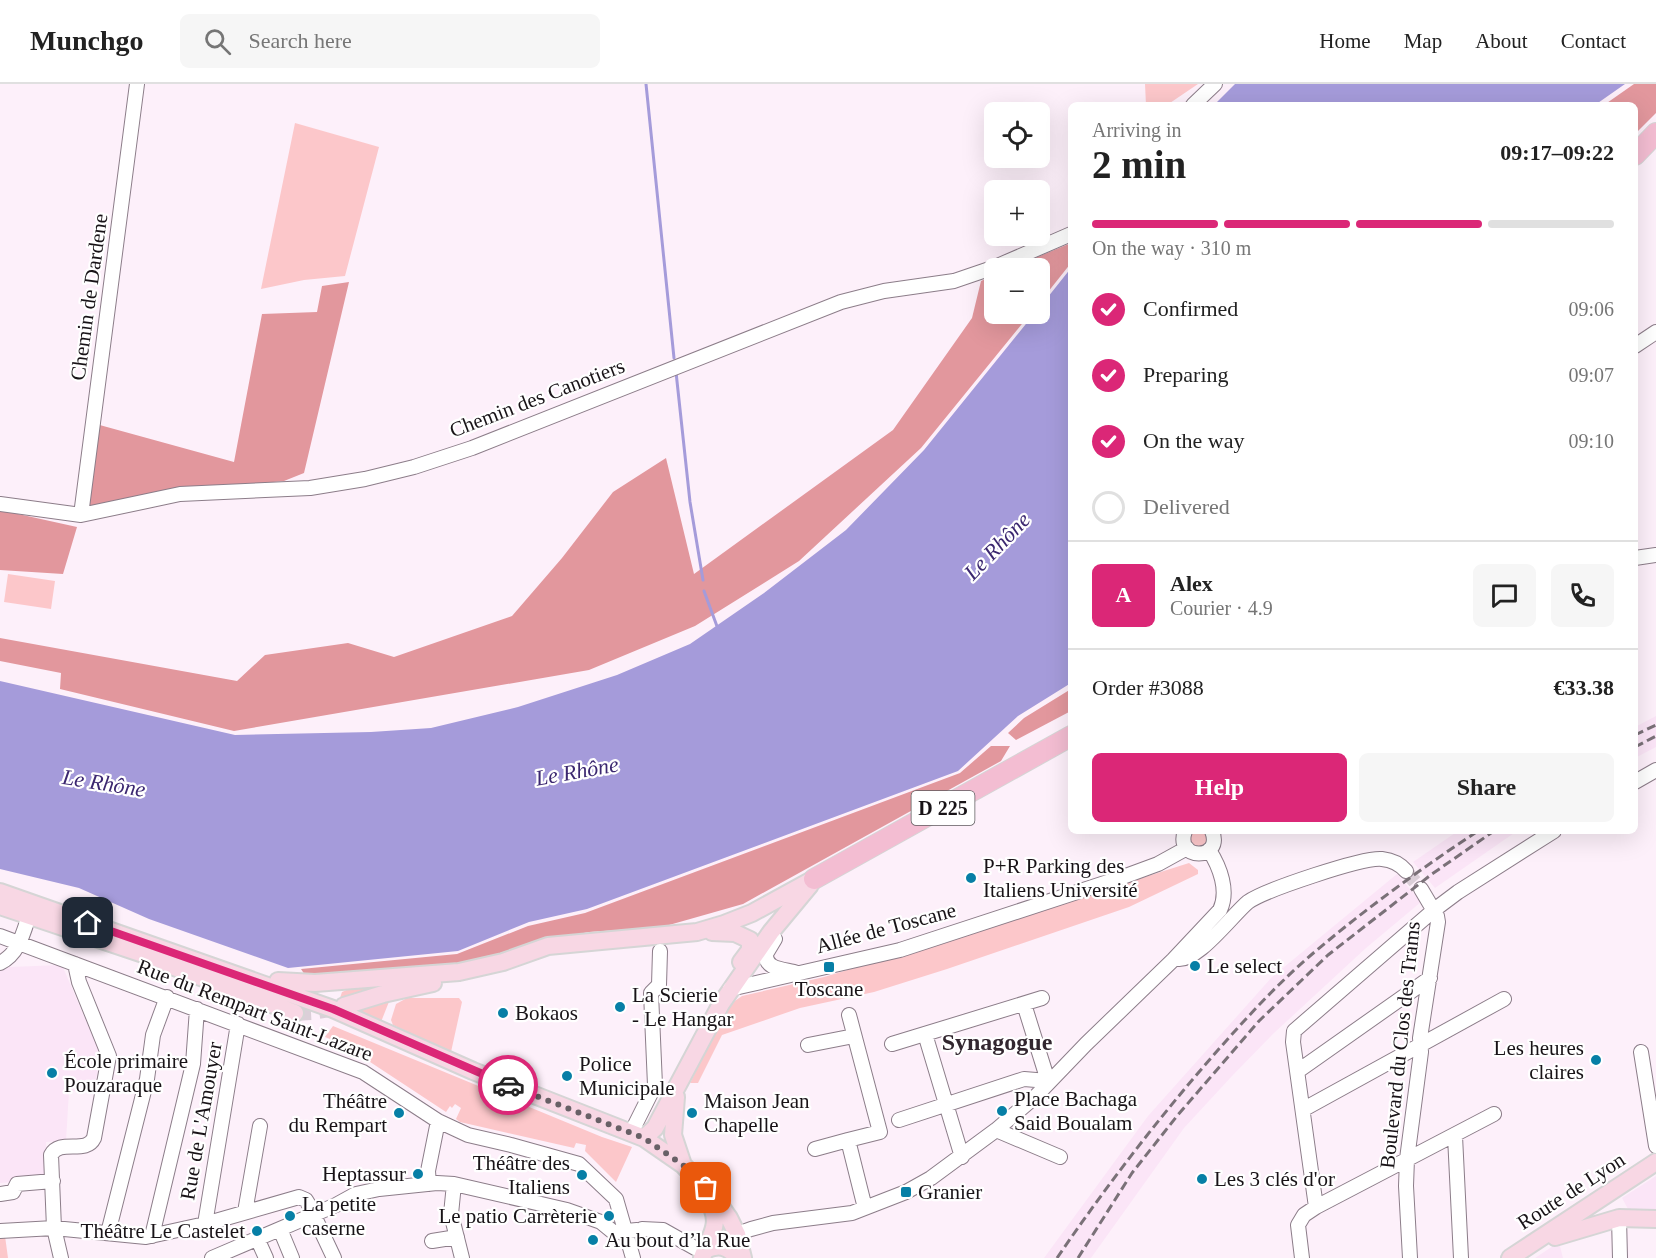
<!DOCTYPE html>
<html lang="en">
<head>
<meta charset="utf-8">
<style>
  body { margin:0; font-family:Georgia,serif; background:#f6f6f6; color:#222; height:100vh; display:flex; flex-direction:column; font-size:22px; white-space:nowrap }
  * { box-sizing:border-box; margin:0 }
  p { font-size:20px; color:#767676 }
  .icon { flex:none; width:33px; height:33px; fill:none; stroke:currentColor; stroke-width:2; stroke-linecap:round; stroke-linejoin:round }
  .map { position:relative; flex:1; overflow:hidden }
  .details { position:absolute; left:1068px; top:18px; width:570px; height:732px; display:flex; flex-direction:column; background:#fff; border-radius:9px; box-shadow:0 6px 24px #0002 }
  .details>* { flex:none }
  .buttons { position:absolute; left:984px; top:18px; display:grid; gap:12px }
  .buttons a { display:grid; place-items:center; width:66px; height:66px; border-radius:9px; background:#fff; box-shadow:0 6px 24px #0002; font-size:30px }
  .pin { position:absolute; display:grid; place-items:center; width:51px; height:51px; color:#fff; margin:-26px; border-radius:12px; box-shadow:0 3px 9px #0006 }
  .courier { position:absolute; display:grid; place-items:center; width:60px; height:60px; margin:-30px; border:4px solid #db2777; border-radius:50%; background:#fff; color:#222; box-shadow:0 2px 8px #0007 }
  .head em { font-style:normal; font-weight:700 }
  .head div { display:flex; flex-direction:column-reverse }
  .head { display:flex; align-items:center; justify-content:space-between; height:102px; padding:0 24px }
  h1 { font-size:39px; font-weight:700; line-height:45px }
  .bar { display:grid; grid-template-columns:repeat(4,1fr); gap:9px 6px; align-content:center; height:72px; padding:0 24px }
  .bar i { height:8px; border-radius:4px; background:#e0e0e0 }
  .bar .on { background:#db2777 }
  .bar p { grid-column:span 4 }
  .line { display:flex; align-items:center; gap:15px; padding:0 24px; border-top:2px solid #e0e0e0 }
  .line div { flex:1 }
  .round { display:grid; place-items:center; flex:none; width:63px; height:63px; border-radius:9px; background:#f6f6f6 }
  ol { padding:0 24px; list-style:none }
  li { display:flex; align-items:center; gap:18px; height:66px }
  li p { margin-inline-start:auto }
  li .icon { padding:6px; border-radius:50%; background:#db2777; color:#fff; stroke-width:4 }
  li:last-child { color:#767676 }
  li i { width:33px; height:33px; border:3px solid #e0e0e0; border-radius:50% }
  .action { display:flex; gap:12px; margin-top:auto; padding:12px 24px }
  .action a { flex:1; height:69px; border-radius:9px; background:#db2777; color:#fff; font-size:24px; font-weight:700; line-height:69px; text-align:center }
  .action a+a { background:#f6f6f6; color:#222 }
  header { display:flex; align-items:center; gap:36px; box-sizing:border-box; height:84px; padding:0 30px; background:#fff; border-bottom:2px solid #e0e0e0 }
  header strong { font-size:28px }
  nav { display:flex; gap:33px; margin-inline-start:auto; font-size:21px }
  .search { width:420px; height:54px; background:#f6f6f6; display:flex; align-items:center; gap:15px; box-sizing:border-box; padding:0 21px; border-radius:9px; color:#767676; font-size:22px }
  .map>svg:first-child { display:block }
  .built { fill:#fbe5f7 }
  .green { fill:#fcc7ca }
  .forest { fill:#e2979d }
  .water { fill:#a59bda }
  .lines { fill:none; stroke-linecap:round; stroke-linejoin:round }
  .stream { stroke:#a59bda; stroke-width:3 }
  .minor-tunnel { stroke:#dbcfd8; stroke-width:14; stroke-dasharray:14 7; stroke-linecap:butt }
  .major-tunnel { stroke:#dbcfd8; stroke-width:16; stroke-dasharray:16 8; stroke-linecap:butt }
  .minor-casing { stroke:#8c7d89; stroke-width:16 }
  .major-casing { stroke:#d5d5d5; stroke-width:20 }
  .highway-casing { stroke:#d5d5d5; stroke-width:22 }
  .minor { stroke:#fff; stroke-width:14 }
  .major { stroke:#f8d7e4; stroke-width:16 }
  .highway { stroke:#f3bdd2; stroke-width:20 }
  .rail { stroke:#7a7178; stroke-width:3; stroke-dasharray:9 4.5; stroke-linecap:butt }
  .done { stroke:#686066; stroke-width:6; stroke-dasharray:0 10.8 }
  .route { stroke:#db2777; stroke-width:8 }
  .poi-dot { fill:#077fa6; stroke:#fff; stroke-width:2 }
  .labels { text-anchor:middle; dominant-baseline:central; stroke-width:4.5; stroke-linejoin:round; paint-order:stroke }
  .shield { fill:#fff; stroke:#5d5a5d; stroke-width:1.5 }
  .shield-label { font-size:20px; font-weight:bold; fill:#181317 }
  .street-label { font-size:21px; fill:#181317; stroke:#fff }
  .poi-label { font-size:21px; fill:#181317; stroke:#fff; text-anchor:start }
  .water-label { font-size:22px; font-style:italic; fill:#3b2770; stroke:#fff }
  .quarter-label { font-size:24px; font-weight:bold; fill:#32262f; stroke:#fff }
</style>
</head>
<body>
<header>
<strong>Munchgo</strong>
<div class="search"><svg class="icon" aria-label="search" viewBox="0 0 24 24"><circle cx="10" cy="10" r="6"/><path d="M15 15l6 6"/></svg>Search here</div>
<nav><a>Home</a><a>Map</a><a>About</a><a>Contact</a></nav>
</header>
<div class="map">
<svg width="1656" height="1174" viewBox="0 0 1656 1174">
  <rect width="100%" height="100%" fill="#fdf0fa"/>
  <!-- built -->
  <path class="built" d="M1656,632V663L1635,674V643Z
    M1458,747H1517L1435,804L1413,778Z
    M1397,790L1421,818L1366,864L1274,949L1232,992L1184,1044L1091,1174H1044L1148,1032L1272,893Z
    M62,881L101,972L93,1008L69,1007L66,1057L46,1058V1095L0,1099V887L9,883Z
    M1656,1092V1126L1628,1125L1622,1114Z
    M1559,1158L1563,1174H1535Z"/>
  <!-- green -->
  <path class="green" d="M1145,0H1198L1167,21H1146Z
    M295,39L379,63L345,192L304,196L261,205Z
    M8,490L55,497L51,525L4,518Z
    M1192,747H1206L1208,757L1204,763L1197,764L1191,760L1190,750Z
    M1189,779L1198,786V790L1129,823L947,885L874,908L800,924L722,951L698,999H690L729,921L742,912L824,893L928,862Z
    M396,900L379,943L338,920L342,908L349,905Z
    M407,914H459L462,918L451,968L393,941L391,936L396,920Z
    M333,942L602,1053L632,1063L616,1098L585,1067L586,1061L576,1059L574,1064L460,1038L456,1035L461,1024L455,1020L452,1024L450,1022L446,1028L361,972L336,962L338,958L325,953Z
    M5,1152L8,1174H0V1153Z"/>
  <!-- forest -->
  <path class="forest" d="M1634,0H1656V29L1635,50V21H1604Z
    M1071,159V179L1040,218V184H1011Z
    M994,191V230H1030L921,364L799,477L695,542L589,586L234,647L60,605L61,589L0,577V554L237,597L265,571L348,559L394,573L512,532L562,474L613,408L666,374L694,490L893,346L972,234L981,197Z
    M349,198L304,389L284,397L179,407L84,427L96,340L234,378L262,230L317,228L322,202Z
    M0,426L77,443L63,490L0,486Z
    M1071,605V626L1069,628L1016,656L1008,649L1024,634Z
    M991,662H1010L1001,677L743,820L662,843L589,848L546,856L472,882L356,887L319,892L305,891L301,885L457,870L528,842L585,829L960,689Z"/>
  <!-- water -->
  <path class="water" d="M1235,0H1625L1595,21H1214Z
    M1071,184V599L1018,632L958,687L587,825L529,838L458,867L288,884L149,835L79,804L0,785V597L235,651L371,648L431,644L518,623L617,591L690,560L764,509L846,446L924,366L1034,230H1040V223Z"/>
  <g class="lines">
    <!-- stream -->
    <path class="stream" d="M646,0L674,274
      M676,288L690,418L703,496
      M704,507L718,545"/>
    <!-- minor-tunnel -->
    <path class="minor-tunnel" d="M1406,787L1421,805"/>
    <!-- major-tunnel -->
    <path class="major-tunnel" d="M295,929L313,928L336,924"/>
    <defs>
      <path id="minor" d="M1193,21L1215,0
        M1635,262L1656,248
        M0,420L81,431L180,410L310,404L365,395L414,383L472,364L841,218L884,207L954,197L995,183L1071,150
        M81,431L137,0
        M1635,474L1656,471
        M1635,698L1656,686
        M1185,747C1174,777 1224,777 1212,747
        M0,852L363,988L438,1037L468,1051L511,1061L579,1080L616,1115L633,1174
        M775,855L766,870C765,886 785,885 797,889
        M1175,874C1194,883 1233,830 1248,818C1265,806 1363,773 1382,775C1391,776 1400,780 1406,787
        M0,879C21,869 24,844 32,823
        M730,905L900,866L1120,794L1158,780L1187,764
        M849,931L880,1048L848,1056L865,1124
        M925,950L962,1073
        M892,960L1042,914
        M808,961L854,952
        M1641,968L1656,1062
        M1298,987L1430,894
        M1304,1025L1504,915
        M899,1036L1024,995L1048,997L1024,920
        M996,1046L1060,1073
        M631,1049L655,1001L651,909L659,901L660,867
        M1455,1052L1461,1174
        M815,1065L848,1056
        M429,1100L428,1087L438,1037
        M454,1100L451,1130L462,1174
        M0,1110L13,1108L17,1100L53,1097
        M1316,1123L1293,958L1294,947L1434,826L1458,808L1554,747
        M245,1128L260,1042
        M1619,1134L1620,1174
        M205,1140L238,940
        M280,1145L292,1174
        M642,1145L663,1146L695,1164L705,1166
        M0,1147L54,1144L146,1153L205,1140L299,1113L306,1116L309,1121L334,1174
        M108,1149L147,995L153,951L167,913
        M152,1152L193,980L197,925
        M257,1154L266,1174
        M432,1157L457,1153
        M719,1162L737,1150L751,1145L773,1139L852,1129L906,1108L931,1094L996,1046L1036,1012L1086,960L1173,876L1220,826C1229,807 1220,783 1209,766
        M61,1174L54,1144L51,1071C60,1054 86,1071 94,1054L109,972L79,898L75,880
        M212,1174L336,1121L356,1110L379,1105L437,1099L454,1100L567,1126L601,1138L612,1147L616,1148L637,1146
        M1302,1174L1298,1141L1304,1131L1316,1123L1494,1030
        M1410,1174L1406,1102L1407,1075L1421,968L1420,954L1438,838L1437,832L1421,805"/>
      <path id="major" d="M0,808L333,925L473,987L644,1054L683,1081L715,1114L729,1134L737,1150L743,1174
        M0,822L164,877
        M712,848L735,849L750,856V866L741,878
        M163,877L174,883L295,929
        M278,897L315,899L459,888L503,878L548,862L697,848L724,840L752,829L814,795
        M344,922L383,910L433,899
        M676,1013L673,1051L683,1081
        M644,1054L655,1044L721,920L771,848L810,801
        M1555,1153L1619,1134L1656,1135
        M705,1166C718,1160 728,1161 737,1174
        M702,1174C710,1151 723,1140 708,1116
        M1510,1174L1656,1078"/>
      <path id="highway" d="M1635,71L1656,49
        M814,795L1071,652"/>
    </defs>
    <!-- minor casing -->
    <use href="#minor" class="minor-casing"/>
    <!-- major casing -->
    <use href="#major" class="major-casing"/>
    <!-- highway casing -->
    <use href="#highway" class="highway-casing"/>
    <!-- minor -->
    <use href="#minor" class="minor"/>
    <!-- major -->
    <use href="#major" class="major"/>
    <!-- highway -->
    <use href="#highway" class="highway"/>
    <!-- rail -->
    <path class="rail" d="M1635,651L1656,641
      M1635,663L1656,652
      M1057,1174C1107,1101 1160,1032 1218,966C1249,931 1281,896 1317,866C1368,823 1422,784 1478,747
      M1078,1174L1132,1089L1177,1032L1259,937L1328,871L1432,790L1494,747"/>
  </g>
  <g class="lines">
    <!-- done -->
    <path class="done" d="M508,1001L644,1054L683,1081L706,1104"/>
    <!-- route -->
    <path class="route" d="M88,839L333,925L508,1001"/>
  </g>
  <!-- markers -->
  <g class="poi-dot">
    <circle cx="971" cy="794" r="6"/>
    <circle cx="1195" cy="882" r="6"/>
    <rect x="823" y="877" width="12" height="12" rx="3"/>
    <circle cx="620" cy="923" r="6"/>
    <circle cx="503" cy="929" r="6"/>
    <circle cx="1596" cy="976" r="6"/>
    <circle cx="52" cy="989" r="6"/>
    <circle cx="567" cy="992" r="6"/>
    <circle cx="1002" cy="1027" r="6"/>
    <circle cx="399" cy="1029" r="6"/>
    <circle cx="692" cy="1029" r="6"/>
    <circle cx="418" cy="1090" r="6"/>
    <circle cx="582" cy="1091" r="6"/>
    <circle cx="1202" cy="1095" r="6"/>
    <rect x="900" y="1102" width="12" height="12" rx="3"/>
    <circle cx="290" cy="1132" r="6"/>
    <circle cx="609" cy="1132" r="6"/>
    <circle cx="257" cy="1147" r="6"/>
    <circle cx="593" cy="1156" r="6"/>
  </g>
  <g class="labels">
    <!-- shield labels -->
    <rect class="shield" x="911.5" y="707" width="63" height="34" rx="4.5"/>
    <g class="shield-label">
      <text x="943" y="724">D 225</text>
    </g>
    <!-- street labels -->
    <g class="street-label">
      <text transform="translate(89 213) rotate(-82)">Chemin de Dardene</text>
      <text transform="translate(537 314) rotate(-21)">Chemin des Canotiers</text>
      <text transform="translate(886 844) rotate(-15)">Allée de Toscane</text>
      <text transform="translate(255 926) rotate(21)">Rue du Rempart Saint-Lazare</text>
      <text transform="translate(1400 961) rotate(-84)">Boulevard du Clos des Trams</text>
      <text transform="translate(201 1037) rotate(-80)">Rue de L'Amouyer</text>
      <text transform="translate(1571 1107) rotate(-33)">Route de Lyon</text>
    </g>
    <!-- poi labels -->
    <g class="poi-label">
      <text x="983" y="782">P+R Parking des<tspan x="983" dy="24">Italiens Université</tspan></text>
      <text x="1207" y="882">Le select</text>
      <text x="829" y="905" text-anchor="middle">Toscane</text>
      <text x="632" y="911">La Scierie<tspan x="632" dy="24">- Le Hangar</tspan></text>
      <text x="515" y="929">Bokaos</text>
      <text x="1584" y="964" text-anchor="end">Les heures<tspan x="1584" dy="24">claires</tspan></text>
      <text x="64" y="977">École primaire<tspan x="64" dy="24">Pouzaraque</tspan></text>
      <text x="579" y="980">Police<tspan x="579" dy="24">Municipale</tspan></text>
      <text x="1014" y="1015">Place Bachaga<tspan x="1014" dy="24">Said Boualam</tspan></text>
      <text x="387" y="1017" text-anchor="end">Théâtre<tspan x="387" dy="24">du Rempart</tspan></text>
      <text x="704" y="1017">Maison Jean<tspan x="704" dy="24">Chapelle</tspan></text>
      <text x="570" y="1079" text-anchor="end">Théâtre des<tspan x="570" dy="24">Italiens</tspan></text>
      <text x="406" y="1090" text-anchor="end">Heptassur</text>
      <text x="1214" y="1095">Les 3 clés d'or</text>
      <text x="918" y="1108">Granier</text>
      <text x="302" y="1120">La petite<tspan x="302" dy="24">caserne</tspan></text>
      <text x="597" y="1132" text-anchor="end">Le patio Carrèterie</text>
      <text x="245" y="1147" text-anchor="end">Théâtre Le Castelet</text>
      <text x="605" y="1156">Au bout d’la Rue</text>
    </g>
    <!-- water labels -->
    <g class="water-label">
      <text transform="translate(997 462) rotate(-46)">Le Rhône</text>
      <text transform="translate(577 687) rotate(-10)">Le Rhône</text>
      <text transform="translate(104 699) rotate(9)">Le Rhône</text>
    </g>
    <!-- quarter labels -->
    <g class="quarter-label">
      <text x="997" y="958">Synagogue</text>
    </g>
  </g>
</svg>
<div class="buttons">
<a><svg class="icon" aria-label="locate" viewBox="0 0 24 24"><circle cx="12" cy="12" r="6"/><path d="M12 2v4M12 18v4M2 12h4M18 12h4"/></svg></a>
<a>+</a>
<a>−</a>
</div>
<div class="pin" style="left:706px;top:1104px;background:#ea580c"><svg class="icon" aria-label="bag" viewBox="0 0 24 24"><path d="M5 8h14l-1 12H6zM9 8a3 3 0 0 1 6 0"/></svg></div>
<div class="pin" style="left:88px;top:839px;background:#1f2937"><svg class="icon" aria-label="home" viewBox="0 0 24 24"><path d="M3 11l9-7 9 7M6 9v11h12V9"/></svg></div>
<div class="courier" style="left:508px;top:1001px"><svg class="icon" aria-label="car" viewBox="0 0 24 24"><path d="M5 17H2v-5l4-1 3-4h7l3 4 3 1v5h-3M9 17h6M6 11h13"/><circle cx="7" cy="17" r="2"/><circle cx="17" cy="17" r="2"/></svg></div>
<section class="details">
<div class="head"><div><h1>2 min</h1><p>Arriving in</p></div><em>09:17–09:22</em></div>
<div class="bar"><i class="on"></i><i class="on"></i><i class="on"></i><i></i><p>On the way · 310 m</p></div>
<ol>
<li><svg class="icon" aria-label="check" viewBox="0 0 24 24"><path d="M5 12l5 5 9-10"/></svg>Confirmed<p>09:06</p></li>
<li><svg class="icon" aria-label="check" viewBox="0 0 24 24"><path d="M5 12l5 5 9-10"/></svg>Preparing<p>09:07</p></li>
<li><svg class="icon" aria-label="check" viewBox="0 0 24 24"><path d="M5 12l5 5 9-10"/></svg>On the way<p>09:10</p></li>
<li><i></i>Delivered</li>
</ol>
<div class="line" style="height:108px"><b class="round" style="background:#db2777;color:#fff">A</b><div><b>Alex</b><p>Courier · 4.9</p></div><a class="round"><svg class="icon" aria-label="chat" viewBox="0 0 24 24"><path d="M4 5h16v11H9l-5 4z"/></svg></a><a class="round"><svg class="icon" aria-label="phone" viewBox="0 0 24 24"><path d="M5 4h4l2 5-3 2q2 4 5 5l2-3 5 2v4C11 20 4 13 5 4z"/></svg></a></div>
<div class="line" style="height:78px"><div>Order #3088</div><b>€33.38</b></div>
<div class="action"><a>Help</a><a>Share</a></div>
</section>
</div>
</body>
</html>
